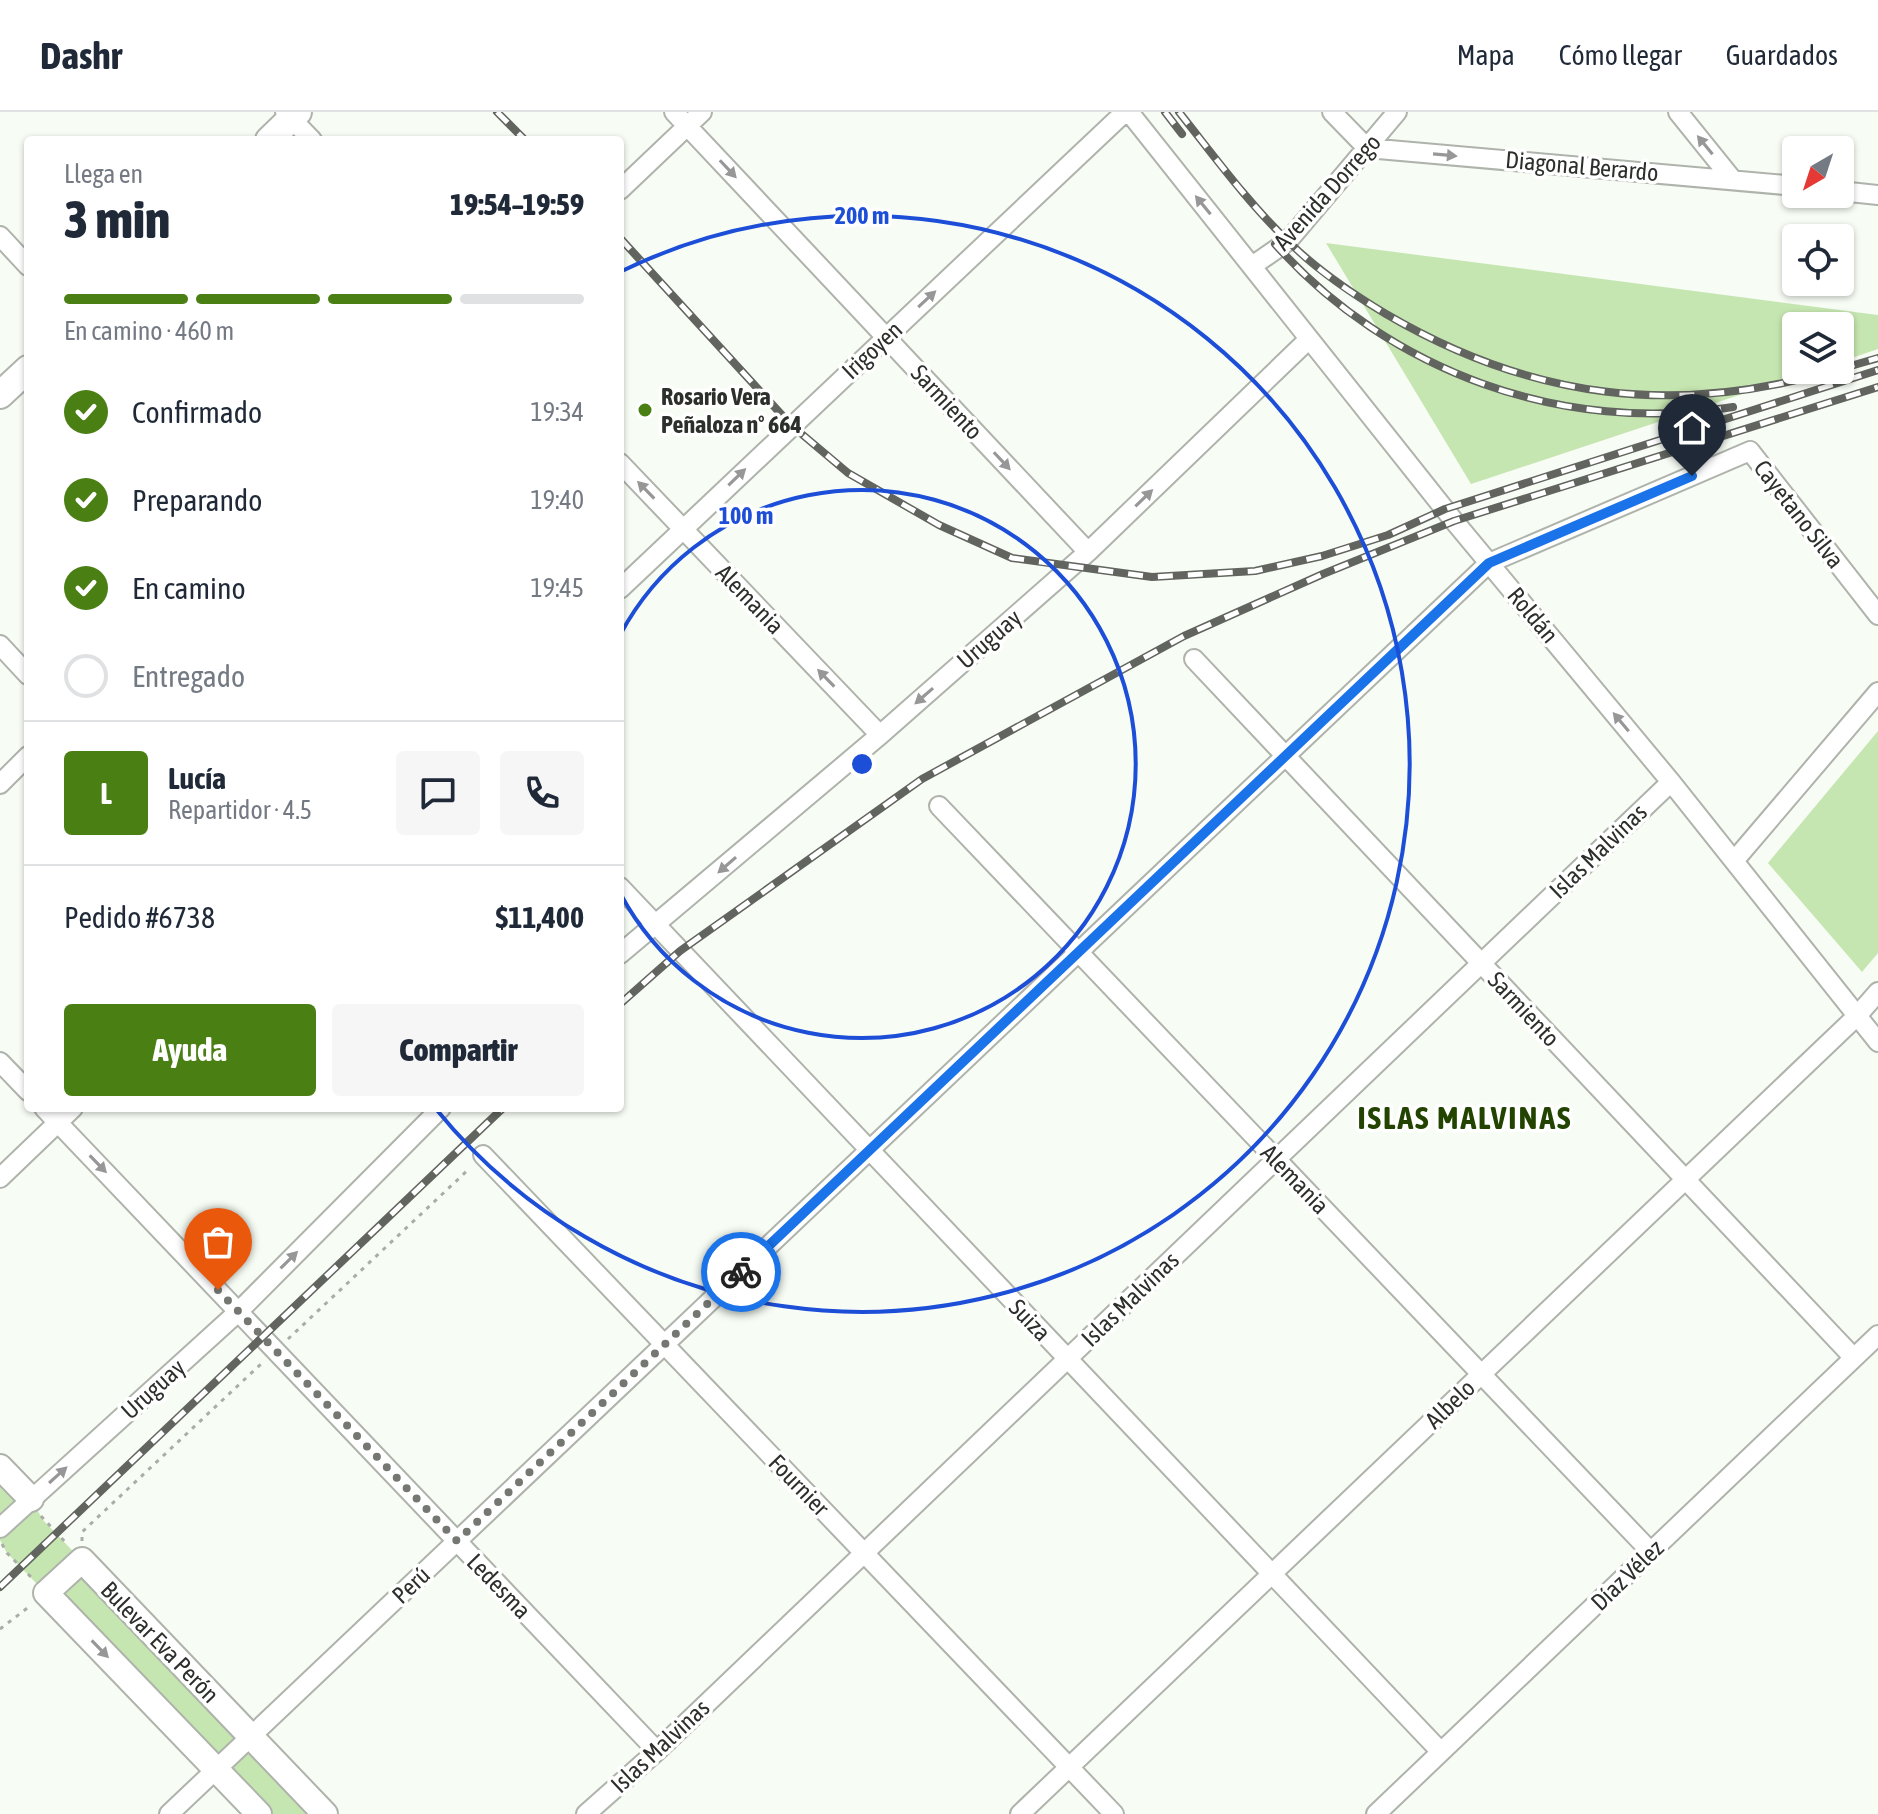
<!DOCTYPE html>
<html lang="es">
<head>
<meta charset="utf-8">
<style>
  body { margin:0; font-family:"Asap Condensed",sans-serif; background:#f6f6f7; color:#1f2937; height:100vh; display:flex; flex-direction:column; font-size:30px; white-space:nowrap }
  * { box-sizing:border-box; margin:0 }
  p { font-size:26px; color:#747a83 }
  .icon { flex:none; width:44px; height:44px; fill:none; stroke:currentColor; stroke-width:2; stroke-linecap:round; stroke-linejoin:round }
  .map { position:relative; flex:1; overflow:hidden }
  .sheet { position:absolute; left:24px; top:24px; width:600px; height:976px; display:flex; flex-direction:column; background:#fff; border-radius:8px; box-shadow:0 2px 6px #0004 }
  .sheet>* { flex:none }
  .needle { width:52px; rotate:219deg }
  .controls { position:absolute; left:1782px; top:24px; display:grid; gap:16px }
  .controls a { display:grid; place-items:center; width:72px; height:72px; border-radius:8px; background:#fff; box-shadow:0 2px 6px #0004; font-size:40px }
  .pin { position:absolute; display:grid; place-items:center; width:68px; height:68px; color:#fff; margin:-82px -34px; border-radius:50% 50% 50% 0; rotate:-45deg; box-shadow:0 0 8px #0007 }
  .pin .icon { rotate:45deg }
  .courier { position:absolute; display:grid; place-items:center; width:80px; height:80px; margin:-40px; border:6px solid #1a73e8; border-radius:50%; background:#fff; color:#222; box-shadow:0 2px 10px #0007 }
  .overview em { font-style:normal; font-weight:800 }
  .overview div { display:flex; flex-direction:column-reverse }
  .overview { display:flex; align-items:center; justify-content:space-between; height:136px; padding:0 40px }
  h1 { font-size:52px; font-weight:800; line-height:60px }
  .bar { display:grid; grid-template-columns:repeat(4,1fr); gap:12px 8px; align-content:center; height:96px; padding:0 40px }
  .bar i { height:10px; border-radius:6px; background:#e0e1e3 }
  .bar .selected { background:#4a7f14 }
  .bar p { grid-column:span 4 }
  .line { display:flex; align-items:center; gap:20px; padding:0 40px; border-top:2px solid #e0e1e3 }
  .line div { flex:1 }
  .round { display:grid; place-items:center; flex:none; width:84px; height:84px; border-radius:8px; background:#f6f6f7 }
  ol { padding:0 40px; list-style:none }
  li { display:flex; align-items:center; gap:24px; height:88px }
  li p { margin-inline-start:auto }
  li .icon { padding:8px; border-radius:50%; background:#4a7f14; color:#fff; stroke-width:4 }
  li:last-child { color:#747a83 }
  li i { width:44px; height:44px; border:4px solid #e0e1e3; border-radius:50% }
  .primary-button { display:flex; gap:16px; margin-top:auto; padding:16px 40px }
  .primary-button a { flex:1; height:92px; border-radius:8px; background:#4a7f14; color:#fff; font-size:32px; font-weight:800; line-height:92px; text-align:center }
  .primary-button a+a { background:#f6f6f7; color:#1f2937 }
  header { display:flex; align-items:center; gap:48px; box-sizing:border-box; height:112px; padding:0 40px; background:#fff; border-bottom:2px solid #e0e1e3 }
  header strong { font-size:38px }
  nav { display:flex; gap:44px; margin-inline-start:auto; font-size:28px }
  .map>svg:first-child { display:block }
  .green { fill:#c6e6b1 }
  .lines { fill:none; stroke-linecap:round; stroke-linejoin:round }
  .minor-casing { stroke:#aeb3ab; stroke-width:22 }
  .tertiary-casing { stroke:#aeb3ab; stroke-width:28 }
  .secondary-casing { stroke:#aeb3ab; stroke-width:30 }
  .path { stroke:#a9ada7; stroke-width:3; stroke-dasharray:4 6; stroke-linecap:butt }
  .minor { stroke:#fff; stroke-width:18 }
  .tertiary { stroke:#fff; stroke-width:24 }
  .secondary { stroke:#fff; stroke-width:26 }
  .rail-casing { stroke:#61645f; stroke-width:8 }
  .rail { stroke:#fff; stroke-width:5; stroke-dasharray:15; stroke-linecap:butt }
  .oneway { fill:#969796 }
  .done { stroke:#747772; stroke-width:8; stroke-dasharray:0 14.4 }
  .route { stroke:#1a73e8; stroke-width:10 }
  .ring { fill:none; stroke:#1d4ed8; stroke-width:4 }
  .poi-dot { fill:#4a7f14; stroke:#fff; stroke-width:3 }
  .labels { text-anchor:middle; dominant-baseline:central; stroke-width:7; stroke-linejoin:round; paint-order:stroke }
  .street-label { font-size:24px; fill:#2d2f2c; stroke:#fff }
  .poi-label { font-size:24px; font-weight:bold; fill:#2d2f2c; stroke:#fff; text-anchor:start }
  .district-label { font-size:32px; font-weight:bold; letter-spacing:2px; fill:#234400; stroke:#fff }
  .centre { fill:#1d4ed8; stroke:#fff; stroke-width:4 }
  .ring-label { font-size:24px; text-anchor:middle; font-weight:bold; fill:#1d4ed8; stroke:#fff; stroke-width:7; stroke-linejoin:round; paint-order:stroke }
</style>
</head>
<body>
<header>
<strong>Dashr</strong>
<nav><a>Mapa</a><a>Cómo llegar</a><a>Guardados</a></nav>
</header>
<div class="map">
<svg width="1878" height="1702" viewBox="0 0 1878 1702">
  <rect width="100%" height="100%" fill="#f7fcf4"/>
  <!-- green -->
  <path class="green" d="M1326,131L1878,203V237L1840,250V214H1796V258H1815L1471,372Z
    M1878,619V841L1862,860L1768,751Z
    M0,1355L31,1387L43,1408L325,1702H259L7,1441L0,1428Z"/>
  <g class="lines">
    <defs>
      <path id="minor" d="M285,0L312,28
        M674,0L1088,440
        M1129,0L1454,409L1671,670L1878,930
        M1332,0L1367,36L1796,74
        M1678,0L1732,67
        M620,78L702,0
        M1840,79L1878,83
        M0,124L28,154
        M1252,154L1288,129L1397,0
        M620,351L880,623
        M620,477L1125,0
        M0,533L28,563
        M1194,547L1854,1246
        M0,672L28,644
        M939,694L1651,1440
        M1734,749L1878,580
        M620,775L1441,1640
        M620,842L880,623L1088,440L1309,227
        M0,950L28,979
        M44,996L657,1639
        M483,1043L1114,1702
        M0,1066L73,996
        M0,1416L238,1200L441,996
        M169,1702L1489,451L1750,339L1878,503
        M586,1702L657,1639L1671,670
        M1020,1702L1857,904L1878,880
        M1376,1702L1878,1223"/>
      <path id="tertiary" d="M0,1355L31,1387
        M259,1702L46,1481L82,1448L325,1702"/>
      <path id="secondary" d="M269,28L298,0
        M0,283L28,257"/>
    </defs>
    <!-- minor casing -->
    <use href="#minor" class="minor-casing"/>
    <!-- tertiary casing -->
    <use href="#tertiary" class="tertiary-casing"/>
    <!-- secondary casing -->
    <use href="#secondary" class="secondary-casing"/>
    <!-- path -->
    <path class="path" d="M288,1227L469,1057
      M41,1404L68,1433
      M82,1429V1420L262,1251
      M2,1432L7,1441L31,1465
      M0,1517L30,1494"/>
    <!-- minor -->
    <use href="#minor" class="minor"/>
    <!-- tertiary -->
    <use href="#tertiary" class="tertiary"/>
    <!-- secondary -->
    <use href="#secondary" class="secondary"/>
    <defs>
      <path id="rail" d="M497,0L525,28
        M1165,0L1182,22
        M1179,0C1214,44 1248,91 1289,130C1318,159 1351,181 1386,202C1531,287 1675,305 1835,258
        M620,126L791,313L848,361L939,413L1012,446L1152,465L1255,459L1322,444L1388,423L1445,397L1878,258
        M1275,132C1389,260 1564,323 1733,295
        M1840,257L1878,246
        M620,892L680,839L922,667L1184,524L1323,462L1454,409L1878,275
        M0,1475L503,996"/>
    </defs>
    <!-- rail casing -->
    <use href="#rail" class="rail-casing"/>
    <!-- rail -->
    <use href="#rail" class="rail"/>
  </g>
  <!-- one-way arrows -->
  <defs><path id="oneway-solid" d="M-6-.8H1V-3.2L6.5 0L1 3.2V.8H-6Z" transform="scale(2)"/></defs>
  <g class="oneway">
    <use href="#oneway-solid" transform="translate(1705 33) rotate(-129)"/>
    <use href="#oneway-solid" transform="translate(1445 43) rotate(5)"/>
    <use href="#oneway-solid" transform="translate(728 57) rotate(47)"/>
    <use href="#oneway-solid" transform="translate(1203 93) rotate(-129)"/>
    <use href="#oneway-solid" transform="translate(927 187) rotate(-43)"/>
    <use href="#oneway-solid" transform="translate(1002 349) rotate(47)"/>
    <use href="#oneway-solid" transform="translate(737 365) rotate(-44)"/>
    <use href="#oneway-solid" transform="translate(646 378) rotate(-134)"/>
    <use href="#oneway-solid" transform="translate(1144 386) rotate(-44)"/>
    <use href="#oneway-solid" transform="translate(826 566) rotate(-134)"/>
    <use href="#oneway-solid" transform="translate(924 584) rotate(139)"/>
    <use href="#oneway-solid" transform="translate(1621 610) rotate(-130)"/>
    <use href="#oneway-solid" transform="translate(727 753) rotate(139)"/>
    <use href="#oneway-solid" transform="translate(98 1052) rotate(46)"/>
    <use href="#oneway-solid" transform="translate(289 1148) rotate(-45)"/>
    <use href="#oneway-solid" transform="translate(58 1363) rotate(-42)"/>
    <use href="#oneway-solid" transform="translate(100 1537) rotate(46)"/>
  </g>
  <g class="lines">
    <!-- done -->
    <path class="done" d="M218,1178L457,1429L741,1160"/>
    <!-- route -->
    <path class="route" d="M741,1160L1489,451L1692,364"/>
  </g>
  <!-- distance rings -->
  <g class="ring">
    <path d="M620 523A274 274 0 1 1 620 781"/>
    <path d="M622 159A548 548 0 1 1 436 997"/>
  </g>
  <!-- markers -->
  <circle class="poi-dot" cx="645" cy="298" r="8"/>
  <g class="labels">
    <!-- street labels -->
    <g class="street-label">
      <text transform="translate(1582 54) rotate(5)">Diagonal Berardo</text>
      <text transform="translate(1327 80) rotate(-48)">Avenida Dorrego</text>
      <text transform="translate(872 238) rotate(-43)">Irigoyen</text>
      <text transform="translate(947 290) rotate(47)">Sarmiento</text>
      <text transform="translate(1799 402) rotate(52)">Cayetano Silva</text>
      <text transform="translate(750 487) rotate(46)">Alemania</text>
      <text transform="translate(1533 503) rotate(50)">Roldán</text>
      <text transform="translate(989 527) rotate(-41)">Uruguay</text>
      <text transform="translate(1598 739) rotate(-44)">Islas Malvinas</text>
      <text transform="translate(1524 897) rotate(47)">Sarmiento</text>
      <text transform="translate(1295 1067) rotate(46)">Alemania</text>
      <text transform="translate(1130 1187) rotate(-44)">Islas Malvinas</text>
      <text transform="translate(1030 1208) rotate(46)">Suiza</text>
      <text transform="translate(153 1277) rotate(-42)">Uruguay</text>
      <text transform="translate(1450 1292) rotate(-44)">Albelo</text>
      <text transform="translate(799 1373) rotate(46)">Fournier</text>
      <text transform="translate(1627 1463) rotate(-44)">Díaz Vélez</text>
      <text transform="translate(411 1473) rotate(-43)">Perú</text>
      <text transform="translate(499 1474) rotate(46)">Ledesma</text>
      <text transform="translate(160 1530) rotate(46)">Bulevar Eva Perón</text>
      <text transform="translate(660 1634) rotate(-43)">Islas Malvinas</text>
    </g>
    <!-- poi labels -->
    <g class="poi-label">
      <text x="661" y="284">Rosario Vera<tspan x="661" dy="28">Peñaloza n° 664</tspan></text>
    </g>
    <!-- district labels -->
    <g class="district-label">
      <text x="1465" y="1005">ISLAS MALVINAS</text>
    </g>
  </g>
  <circle cx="862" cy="652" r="12" class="centre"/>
  <g class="ring-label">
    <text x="862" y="112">200 m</text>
    <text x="746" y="412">100 m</text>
  </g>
</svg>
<div class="controls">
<a><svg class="needle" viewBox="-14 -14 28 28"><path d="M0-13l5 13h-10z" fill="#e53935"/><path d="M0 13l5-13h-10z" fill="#747a83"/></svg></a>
<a><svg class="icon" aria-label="locate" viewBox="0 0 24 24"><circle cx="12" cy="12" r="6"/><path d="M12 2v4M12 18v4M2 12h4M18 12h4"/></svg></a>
<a><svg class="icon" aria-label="layers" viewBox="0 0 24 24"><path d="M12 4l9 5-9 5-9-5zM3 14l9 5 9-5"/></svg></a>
</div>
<div class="pin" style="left:218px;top:1178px;background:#ea580c"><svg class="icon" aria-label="bag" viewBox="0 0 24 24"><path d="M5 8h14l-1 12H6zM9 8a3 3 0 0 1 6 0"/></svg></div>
<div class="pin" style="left:1692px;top:364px;background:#1f2937"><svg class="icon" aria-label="home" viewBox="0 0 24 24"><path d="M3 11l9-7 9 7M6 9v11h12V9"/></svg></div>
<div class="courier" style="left:741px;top:1160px"><svg class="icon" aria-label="bike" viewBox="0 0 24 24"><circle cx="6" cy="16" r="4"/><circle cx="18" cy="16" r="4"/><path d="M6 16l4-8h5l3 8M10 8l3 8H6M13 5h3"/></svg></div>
<section class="sheet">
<div class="overview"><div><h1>3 min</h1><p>Llega en</p></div><em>19:54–19:59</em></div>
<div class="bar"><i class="selected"></i><i class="selected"></i><i class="selected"></i><i></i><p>En camino · 460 m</p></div>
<ol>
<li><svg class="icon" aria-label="check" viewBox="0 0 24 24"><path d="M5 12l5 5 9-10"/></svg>Confirmado<p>19:34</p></li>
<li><svg class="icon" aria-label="check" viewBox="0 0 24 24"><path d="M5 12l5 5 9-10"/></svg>Preparando<p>19:40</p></li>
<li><svg class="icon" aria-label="check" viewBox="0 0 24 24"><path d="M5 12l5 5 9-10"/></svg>En camino<p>19:45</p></li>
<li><i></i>Entregado</li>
</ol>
<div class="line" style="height:144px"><b class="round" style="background:#4a7f14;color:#fff">L</b><div><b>Lucía</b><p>Repartidor · 4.5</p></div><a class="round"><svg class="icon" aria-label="chat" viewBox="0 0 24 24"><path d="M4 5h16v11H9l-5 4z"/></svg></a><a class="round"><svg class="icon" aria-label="phone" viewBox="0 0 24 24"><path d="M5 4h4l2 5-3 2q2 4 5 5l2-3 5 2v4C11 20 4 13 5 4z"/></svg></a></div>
<div class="line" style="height:104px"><div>Pedido #6738</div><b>$11,400</b></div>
<div class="primary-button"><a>Ayuda</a><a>Compartir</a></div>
</section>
</div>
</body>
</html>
